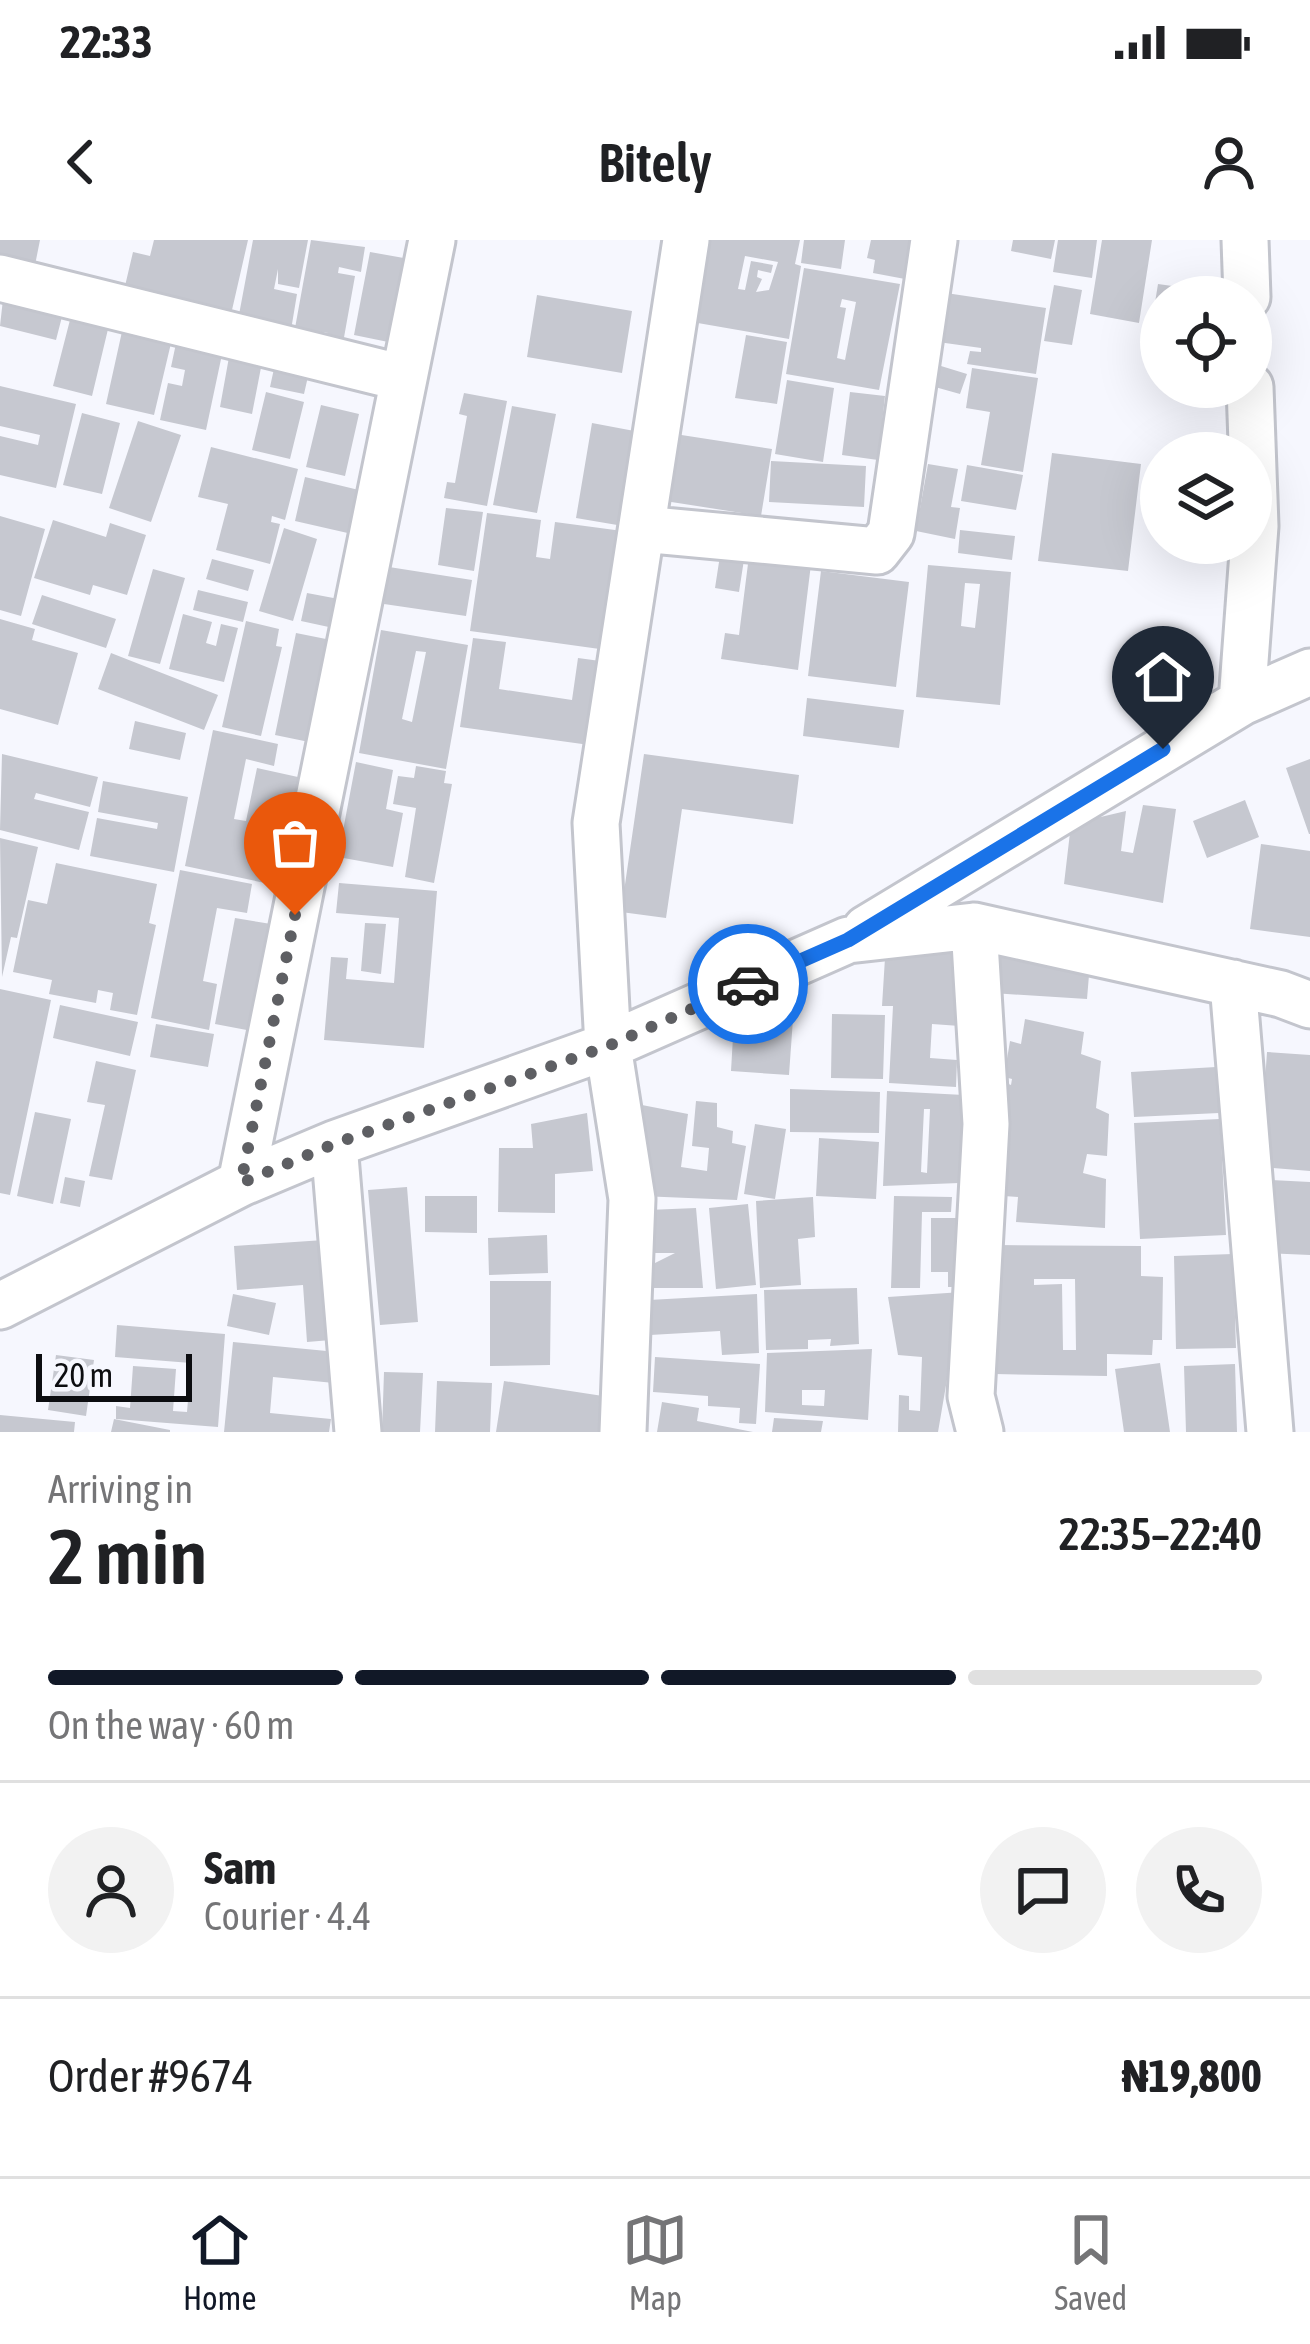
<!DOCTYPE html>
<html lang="en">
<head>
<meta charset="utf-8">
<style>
  body { margin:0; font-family:"Asap Condensed",sans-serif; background:#f2f2f2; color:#202124; height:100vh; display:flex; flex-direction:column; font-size:45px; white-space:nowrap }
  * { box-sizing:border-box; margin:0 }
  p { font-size:39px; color:#757577 }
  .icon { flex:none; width:66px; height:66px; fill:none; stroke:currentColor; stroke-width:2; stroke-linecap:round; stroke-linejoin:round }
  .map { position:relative; height:1192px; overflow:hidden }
  .side { display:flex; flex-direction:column; background:#fff; flex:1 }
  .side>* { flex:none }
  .buttons { position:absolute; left:1140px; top:36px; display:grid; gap:24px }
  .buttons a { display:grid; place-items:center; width:132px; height:132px; border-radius:50%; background:#fff; box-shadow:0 12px 48px #0002; font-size:60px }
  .scale { position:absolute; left:36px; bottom:30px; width:156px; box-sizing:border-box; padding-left:12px; border:6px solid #0c0d10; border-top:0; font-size:33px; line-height:42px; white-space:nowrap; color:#0c0d10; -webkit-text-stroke:9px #f6f7fe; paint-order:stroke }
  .pin { position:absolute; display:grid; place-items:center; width:102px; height:102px; color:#fff; margin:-123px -51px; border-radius:50% 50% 50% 0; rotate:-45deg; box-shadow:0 0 12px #0007 }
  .pin .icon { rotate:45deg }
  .courier { position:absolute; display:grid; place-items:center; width:120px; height:120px; margin:-60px; border:9px solid #1a73e8; border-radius:50%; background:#fff; color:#222; box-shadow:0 3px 15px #0007 }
  .summary em { font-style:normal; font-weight:600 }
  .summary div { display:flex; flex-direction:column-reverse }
  .summary { display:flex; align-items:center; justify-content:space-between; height:204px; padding:0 48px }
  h1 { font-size:78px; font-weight:600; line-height:90px }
  .bar { display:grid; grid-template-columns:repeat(4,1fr); gap:18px 12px; align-content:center; height:144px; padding:0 48px }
  .bar i { height:15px; border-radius:9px; background:#e0e0e0 }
  .bar .active { background:#111827 }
  .bar p { grid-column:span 4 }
  .line { display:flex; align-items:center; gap:30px; padding:0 48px; border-top:3px solid #e0e0e0 }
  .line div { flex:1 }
  .round { display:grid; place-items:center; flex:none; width:126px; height:126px; border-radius:63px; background:#f2f2f2 }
  .status { display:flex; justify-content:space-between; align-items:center; height:84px; padding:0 60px; background:#fff; direction:ltr }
  .status svg { height:33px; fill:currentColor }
  header { display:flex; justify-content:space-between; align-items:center; height:156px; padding:0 48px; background:#fff; font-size:54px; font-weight:600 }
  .tab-bar { display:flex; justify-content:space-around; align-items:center; height:168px; border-top:3px solid #e0e0e0; background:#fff; font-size:33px; color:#757577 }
  .tab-bar a { display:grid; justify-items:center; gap:6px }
  .tab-bar .active { color:#111827 }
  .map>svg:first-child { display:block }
  .building { fill:#c6c8d0; fill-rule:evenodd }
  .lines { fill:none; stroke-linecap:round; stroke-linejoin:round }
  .minor-casing { stroke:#c3c5cd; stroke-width:51 }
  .minor { stroke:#fff; stroke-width:45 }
  .done { stroke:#5e5f63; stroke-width:12; stroke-dasharray:0 21.6 }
  .route { stroke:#1a73e8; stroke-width:15 }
</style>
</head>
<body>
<div class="status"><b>22:33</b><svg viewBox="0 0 49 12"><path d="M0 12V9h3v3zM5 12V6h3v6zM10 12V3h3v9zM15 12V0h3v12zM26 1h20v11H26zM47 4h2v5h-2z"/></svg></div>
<header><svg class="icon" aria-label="back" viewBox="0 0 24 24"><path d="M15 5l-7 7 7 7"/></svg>Bitely<svg class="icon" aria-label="person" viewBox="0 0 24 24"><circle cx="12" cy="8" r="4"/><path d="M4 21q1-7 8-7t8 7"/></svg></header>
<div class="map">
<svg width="1310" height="1192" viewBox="0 0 1310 1192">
  <rect width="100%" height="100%" fill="#f6f7fe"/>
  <!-- building -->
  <path class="building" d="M0,0H40L35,25L0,17Z
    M154,0H248L232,70L125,46L133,12L150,16Z
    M253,0H308L299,48L278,44V29L274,49L297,54L291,90L238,80Z
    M311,0L365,7L361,32L339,27L338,33L355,36L343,103L327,101L328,93L295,88Z
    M707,0H800L795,24L801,26L789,99L692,82ZM745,16L778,22L769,50L756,52L762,39L757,37L758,30L771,33L773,25L751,21L745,50L738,49Z
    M804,0H845L841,29L801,23Z
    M871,0H912L905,39L873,33L875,20L867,18Z
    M1013,0H1055L1051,19L1011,11Z
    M1058,0H1097L1092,38L1053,32Z
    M1102,0H1152L1139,83L1090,74Z
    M370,12L415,20L398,104L354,95Z
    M804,28L900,44L879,150L786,134ZM842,59L856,62L845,120L837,118L846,68L840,67Z
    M1158,44L1229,54V57H1161V82L1152,81Z
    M1054,45L1082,50L1072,105L1044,101Z
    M4,50L65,65L56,100L0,86Z
    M946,53L1046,68L1036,134L967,124L970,111L981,112V108L938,102Z
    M537,55L632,71L622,133L527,117Z
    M71,76L109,85L92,156L53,146Z
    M123,87L172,99L154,175L106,164Z
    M178,94L224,105L206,190L160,180L168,143L182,146L185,130L171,127Z
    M746,95L787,102L777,164L735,158Z
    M231,106L264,112L252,174L220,167Z
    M275,124L309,132L304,154L270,147Z
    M941,126L967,134L960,154L935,147Z
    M972,128L1038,138L1023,232L981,225L990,172L966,168Z
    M787,140L834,148L823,222L775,214Z
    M0,146L76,164L56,248L0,235V196L38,205L40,195L0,186Z
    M266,152L304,162L290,219L252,210Z
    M850,152L885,156L878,220L842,215Z
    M464,153L507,161L487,266L444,258L447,242L455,243L467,176L459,174Z
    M321,165L359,174L345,236L306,227Z
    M512,166L556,174L537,273L493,265Z
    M82,173L120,183L102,254L63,245Z
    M138,181L181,195L151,282L109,268Z
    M592,183L645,193L629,287L576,278Z
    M675,194L772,209L761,276L665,261Z
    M211,207L298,229L285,280L272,276L271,282L280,284L270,324L216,310L228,264L198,257Z
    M1052,213L1141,224L1128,331L1038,321Z
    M771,221L866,226L864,267L769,262Z
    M928,224L958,229L951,267L960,268L955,299L916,291Z
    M967,225L1023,235L1016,270L961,261Z
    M305,237L363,251L352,294L295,281Z
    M446,268L483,272L474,331L438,325Z
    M487,273L541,280L536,317L550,319L555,282L630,292L614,411L470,391Z
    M0,276L45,289L21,376L0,370Z
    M53,280L106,297L110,283L146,295L127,355L93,345L90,355L34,338Z
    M284,288L317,299L293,381L259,371Z
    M960,290L1015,296L1012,320L958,313Z
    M750,308L812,316L798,430L721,419L725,393L739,395Z
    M721,309L745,313L739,352L715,348Z
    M212,319L254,330L248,351L206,339Z
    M928,325L1011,332L1000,465L916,457ZM965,343L980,344L975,388L961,386Z
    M389,327L472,340L466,376L384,364Z
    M153,329L185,338L160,424L128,416Z
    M821,331L909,342L896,447L808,436Z
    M198,350L248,362L243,382L193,370Z
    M307,353L344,360L338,389L301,381Z
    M42,355L116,379L106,408L32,384Z
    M183,374L212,382L206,403L216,406L221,384L238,388L224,442L169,429Z
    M0,379L35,389L32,400L78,413L58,485L0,469Z
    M246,381L279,389L276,406L282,407L261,496L222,487Z
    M381,390L468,405L446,529L359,513ZM416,411L426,412L412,482L402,479Z
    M296,393L336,401L314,503L275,495Z
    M473,398L506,402L499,449L572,460L578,418L615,423L604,507L460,487Z
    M111,413L218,455L204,490L98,449Z
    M807,458L904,470L899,508L803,496Z
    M135,481L186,493L180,520L129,509Z
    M213,490L278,504L274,526L246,519L234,579L246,581L257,528L307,539L284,647L185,626Z
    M2,514L98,537L90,567L36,553L34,559L89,572L79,610L0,590Z
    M644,514L799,535L793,584L682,569L666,678L621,672Z
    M1310,519V594H1309L1286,528Z
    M356,522L393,530L386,569L403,573L393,627L338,617Z
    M416,526L446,531L444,543L452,544L434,643L405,637L416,568L393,564L398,536L414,538Z
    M103,541L188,557L174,632L90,616L97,578L157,589L158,583L98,572Z
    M1245,560L1259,597L1207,618L1193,581Z
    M1143,565L1176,569L1163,663L1064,644L1071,584L1126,571L1121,611L1133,613Z
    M0,598L38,607L17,698L11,697L2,737Z
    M1261,604L1310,611V697L1250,689Z
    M56,623L157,644L149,683L156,685L137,775L110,770L113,753L98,750L96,763L49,754L52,740L13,732L28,660L47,664Z
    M180,630L252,644L247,673L217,668L203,741L217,744L209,790L151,778Z
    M339,643L437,651L424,808L324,800L331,717L348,718L346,739L394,743L399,678L336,673Z
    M235,678L271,684L252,791L215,784Z
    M365,683L386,684L381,734L361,731Z
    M886,702L964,707L960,786L932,784L930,818L957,820L956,847L889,843L893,766H882Z
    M995,716L1090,723L1087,759L992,753Z
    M0,749L51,760L10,955L0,953Z
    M735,762L794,765L789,835L731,831Z
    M60,765L138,782L130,816L53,798Z
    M832,774L885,775L883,839L831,838Z
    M1025,779L1084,792L1081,814L1101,821L1096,868L1109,874L1107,916L1087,914L1083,933L1106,939L1105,988L1016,982L1018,957L1004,956L1009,863H1002L1006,843L1011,845L1012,839L1004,837L1010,801L1021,804Z
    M156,784L214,794L208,827L150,817Z
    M1267,812L1310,815V931L1259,927Z
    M96,821L136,830L112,940L89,936L105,865L87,862Z
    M1216,827L1219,873L1134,877L1131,832Z
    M790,849L880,852L879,893L790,892Z
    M887,851L964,855L959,943L883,946ZM924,869H930L927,933L921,932Z
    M696,861L717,863V887L733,891L732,903L746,906L737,960L640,956L642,865L688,874L681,927L707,931L709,908L692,906Z
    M35,872L71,879L53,964L17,956Z
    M587,873L593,931L555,934V973L498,972L499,908H533L531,884Z
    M1220,879L1226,995L1140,999L1134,883Z
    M755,884L786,889L775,959L744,954Z
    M819,898L879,902L876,959L816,956Z
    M65,937L85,941L80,967L60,963Z
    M1271,940L1310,942V1015L1266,1013Z
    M407,947L418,1082L380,1085L368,950Z
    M425,956H477V993L425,992Z
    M894,956L952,957L951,972H922L920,1048H891Z
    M813,957L815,997L798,999L801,1045L760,1048L756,961Z
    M748,964L756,1045L716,1049L709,968Z
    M696,968L703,1048H649L647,1027L675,1013H647L648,970Z
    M931,978H960V1047H948V1032H931Z
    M547,995L548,1033L489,1035L488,998Z
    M324,1000L331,1100L307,1102L303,1045L237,1050L234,1006Z
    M997,1005L1141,1006V1036L1163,1037L1162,1100H1153L1152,1115L1107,1114V1136L995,1134ZM1034,1039H1075L1076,1110H1063L1062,1044L1034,1045Z
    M1233,1014L1236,1108L1176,1109L1174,1016Z
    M490,1041H551L550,1125L490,1126Z
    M857,1048L859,1104L830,1106L831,1099L808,1100V1109L766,1110L764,1050Z
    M962,1052L938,1192H898L899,1155L909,1156V1170L920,1171L922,1117L898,1115L888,1057Z
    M233,1054L276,1063L269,1095L227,1086Z
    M757,1054L759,1113L722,1115L720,1091L650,1095L649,1060Z
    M117,1085L225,1094L218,1187L116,1179V1166L130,1168L133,1126L176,1129L173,1171L187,1172L191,1123L115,1117Z
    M233,1102L337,1112L334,1143L273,1137L270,1173L331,1179L329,1192H224Z
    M872,1109L868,1180L765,1172L767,1113ZM802,1150H825L824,1166L802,1165Z
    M56,1115L94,1120L86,1176L48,1170Z
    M655,1117L760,1124L756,1184L739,1183L740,1168L708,1166V1156L653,1152Z
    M1160,1123L1170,1192H1124L1115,1129Z
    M1235,1124L1237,1192H1186L1184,1126Z
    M384,1132L423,1133L420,1192H382Z
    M437,1141L492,1143L490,1192H435Z
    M504,1141L616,1158L611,1192H496Z
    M662,1162L699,1168L697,1181L753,1192H657Z
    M0,1175L75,1182L74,1192H0Z
    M774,1178L823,1181L821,1192H772Z
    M114,1179L170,1190V1192H111Z"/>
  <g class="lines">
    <defs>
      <path id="minor" d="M1245,0L1247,57
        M0,38L403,138
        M642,289L877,311L891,293L934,0
        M1242,462L1255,286L1250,147
        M974,686L986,884L971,1156L980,1192
        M866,689L1242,462L1310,432
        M1233,743L1270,1192
        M334,904L358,1192
        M241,943L432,0
        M0,1066L241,943L334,904L608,806L848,700L974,686L1281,754L1310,765
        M623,1192L632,959L608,806L596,583L686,0"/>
    </defs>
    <!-- minor casing -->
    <use href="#minor" class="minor-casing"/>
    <!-- minor -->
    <use href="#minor" class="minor"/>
  </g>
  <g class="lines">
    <!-- done -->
    <path class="done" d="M295,675L241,943L334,904L608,806L748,744"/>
    <!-- route -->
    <path class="route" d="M748,744L848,700L1163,509"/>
  </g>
</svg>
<div class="buttons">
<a><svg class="icon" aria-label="locate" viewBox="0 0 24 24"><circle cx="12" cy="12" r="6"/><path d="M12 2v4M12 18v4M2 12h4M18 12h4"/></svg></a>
<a><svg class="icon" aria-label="layers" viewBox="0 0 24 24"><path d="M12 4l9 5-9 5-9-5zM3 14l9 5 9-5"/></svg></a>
</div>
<div class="scale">20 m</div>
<div class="pin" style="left:295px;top:675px;background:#ea580c"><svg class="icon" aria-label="bag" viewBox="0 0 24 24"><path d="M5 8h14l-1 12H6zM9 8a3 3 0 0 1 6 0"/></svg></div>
<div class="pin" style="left:1163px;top:509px;background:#1f2937"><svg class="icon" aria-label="home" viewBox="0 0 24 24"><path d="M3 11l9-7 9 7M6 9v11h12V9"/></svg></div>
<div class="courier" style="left:748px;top:744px"><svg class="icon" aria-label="car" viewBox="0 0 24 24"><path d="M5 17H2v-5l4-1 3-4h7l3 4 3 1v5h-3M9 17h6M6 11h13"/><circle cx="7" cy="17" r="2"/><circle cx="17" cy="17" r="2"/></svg></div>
</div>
<section class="side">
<div class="summary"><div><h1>2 min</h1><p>Arriving in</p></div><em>22:35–22:40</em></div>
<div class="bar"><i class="active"></i><i class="active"></i><i class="active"></i><i></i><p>On the way · 60 m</p></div>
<div class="line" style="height:216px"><a class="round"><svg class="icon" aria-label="person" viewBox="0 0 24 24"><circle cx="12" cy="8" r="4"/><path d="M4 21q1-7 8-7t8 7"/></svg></a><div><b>Sam</b><p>Courier · 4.4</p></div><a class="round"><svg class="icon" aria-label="chat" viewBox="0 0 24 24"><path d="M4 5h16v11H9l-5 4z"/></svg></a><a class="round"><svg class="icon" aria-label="phone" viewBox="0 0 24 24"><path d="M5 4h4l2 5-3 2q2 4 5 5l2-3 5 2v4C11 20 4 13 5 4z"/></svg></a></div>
<div class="line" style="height:156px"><div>Order #9674</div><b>₦19,800</b></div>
</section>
<nav class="tab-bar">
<a class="active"><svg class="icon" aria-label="home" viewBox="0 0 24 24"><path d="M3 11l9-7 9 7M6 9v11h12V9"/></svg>Home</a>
<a><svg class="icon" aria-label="map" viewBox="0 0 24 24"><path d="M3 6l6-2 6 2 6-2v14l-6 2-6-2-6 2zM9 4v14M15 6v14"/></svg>Map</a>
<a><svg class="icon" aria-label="saved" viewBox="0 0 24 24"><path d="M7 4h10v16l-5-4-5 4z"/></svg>Saved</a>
</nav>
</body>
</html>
